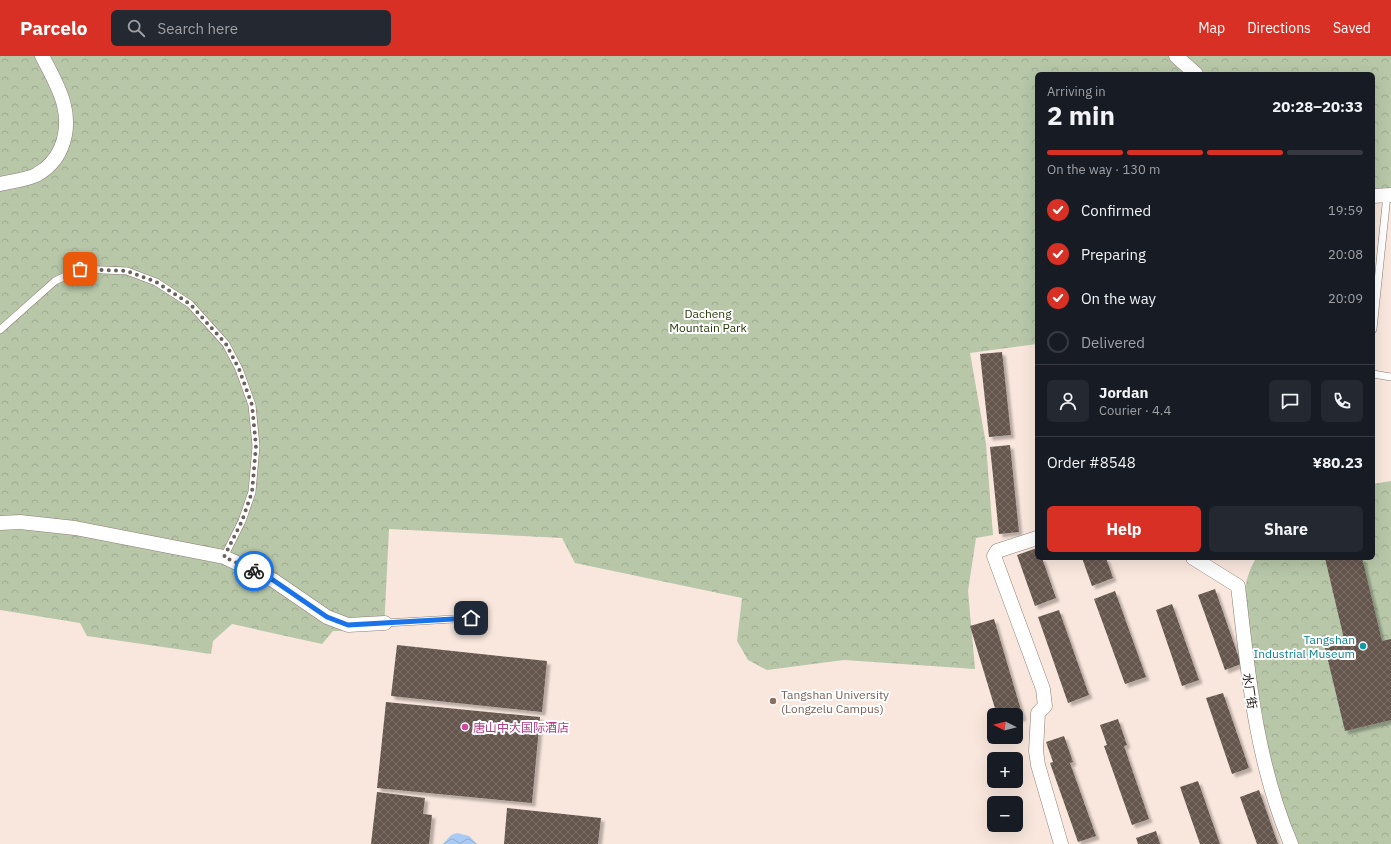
<!DOCTYPE html>
<html lang="en">
<head>
<meta charset="utf-8">
<style>
  body { margin:0; font-family:"IBM Plex Sans","Noto Sans SC",sans-serif; background:#242831; color:#f1f3f6; height:100vh; display:flex; flex-direction:column; font-size:15px; white-space:nowrap }
  * { box-sizing:border-box; margin:0 }
  p { font-size:13px; color:#9ea1a6 }
  .icon { flex:none; width:22px; height:22px; fill:none; stroke:currentColor; stroke-width:2; stroke-linecap:round; stroke-linejoin:round }
  .map { position:relative; flex:1; overflow:hidden }
  .drawer { position:absolute; left:1035px; top:16px; width:340px; height:488px; display:flex; flex-direction:column; background:#171b24; border-radius:6px; box-shadow:0 4px 16px #0002 }
  .drawer>* { flex:none }
  .needle { width:26px; rotate:276deg }
  .fabs { position:absolute; left:987px; top:652px; display:grid; gap:8px }
  .fabs a { display:grid; place-items:center; width:36px; height:36px; border-radius:6px; background:#171b24; box-shadow:0 4px 16px #0002; font-size:20px }
  .pin { position:absolute; display:grid; place-items:center; width:34px; height:34px; color:#fff; margin:-17px; border-radius:8px; box-shadow:0 2px 6px #0006 }
  .courier { position:absolute; display:grid; place-items:center; width:40px; height:40px; margin:-20px; border:3px solid #1a73e8; border-radius:50%; background:#fff; color:#222; box-shadow:0 1px 5px #0007 }
  .summary em { font-style:normal; font-weight:700 }
  .summary div { display:flex; flex-direction:column-reverse }
  .summary { display:flex; align-items:center; justify-content:space-between; height:68px; padding:0 12px }
  h1 { font-size:26px; font-weight:700; line-height:30px }
  .bar { display:grid; grid-template-columns:repeat(4,1fr); gap:6px 4px; align-content:center; height:48px; padding:0 12px }
  .bar i { height:5px; border-radius:3px; background:#363941 }
  .bar .on { background:#d93025 }
  .bar p { grid-column:span 4 }
  .line { display:flex; align-items:center; gap:10px; padding:0 12px; border-top:1px solid #363941 }
  .line div { flex:1 }
  .round { display:grid; place-items:center; flex:none; width:42px; height:42px; border-radius:6px; background:#242831 }
  ol { padding:0 12px; list-style:none }
  li { display:flex; align-items:center; gap:12px; height:44px }
  li p { margin-inline-start:auto }
  li .icon { padding:4px; border-radius:50%; background:#d93025; color:#fff; stroke-width:4 }
  li:last-child { color:#9ea1a6 }
  li i { width:22px; height:22px; border:2px solid #363941; border-radius:50% }
  .action { display:flex; gap:8px; margin-top:auto; padding:8px 12px }
  .action a { flex:1; height:46px; border-radius:6px; background:#d93025; color:#fff; font-size:16px; font-weight:700; line-height:46px; text-align:center }
  .action a+a { background:#242831; color:#f1f3f6 }
  header { display:flex; align-items:center; gap:24px; box-sizing:border-box; height:56px; padding:0 20px; background:#d93025; color:#fff }
  header strong { font-size:19px }
  nav { display:flex; gap:22px; margin-inline-start:auto; font-size:14px }
  .search { width:280px; height:36px; background:#242831; display:flex; align-items:center; gap:10px; box-sizing:border-box; padding:0 14px; border-radius:6px; color:#9ea1a6; font-size:15px }
  .map>svg:first-child { display:block }
  .park { fill:url(#park-crowns) }
  .water { fill:url(#water-waves) }
  .building { fill:url(#building-cross-hatch); filter:url(#shadow) }
  .lines { fill:none; stroke-linecap:round; stroke-linejoin:round }
  .lane-casing { stroke:#8c7c73; stroke-width:8 }
  .street-casing { stroke:#8c7c73; stroke-width:15 }
  .lane { stroke:#fff; stroke-width:7 }
  .street { stroke:#fff; stroke-width:14 }
  .done { stroke:#6b605b; stroke-width:4; stroke-dasharray:0 7.2 }
  .route { stroke:#1a73e8; stroke-width:5 }
  .culture-dot { fill:#0f9aa8; stroke:#fff; stroke-width:1.5 }
  .education-dot { fill:#8d6e63; stroke:#fff; stroke-width:1.5 }
  .hotel-dot { fill:#d1479c; stroke:#fff; stroke-width:1.5 }
  .labels { text-anchor:middle; dominant-baseline:central; stroke-width:4; stroke-linejoin:round; paint-order:stroke }
  .park-label { font-size:12px; fill:#273c08; stroke:#fff }
  .culture-label { font-size:12px; fill:#0d838f; stroke:#fff; text-anchor:end }
  .street-label { font-size:12px; fill:#1e1815; stroke:#fff }
  .education-label { font-size:12px; fill:#785e54; stroke:#fff; text-anchor:start }
  .hotel-label { font-size:12px; fill:#b23c85; stroke:#fff; text-anchor:start }
</style>
</head>
<body>
<header>
<strong>Parcelo</strong>
<div class="search"><svg class="icon" aria-label="search" viewBox="0 0 24 24"><circle cx="10" cy="10" r="6"/><path d="M15 15l6 6"/></svg>Search here</div>
<nav><a>Map</a><a>Directions</a><a>Saved</a></nav>
</header>
<div class="map">
<svg width="1391" height="788" viewBox="0 0 1391 788">
  <defs>
    <pattern id="park-crowns" width="20" height="18" patternUnits="userSpaceOnUse"><rect width="20" height="18" fill="#b7c7a8"/><path d="M2 6a3 3 0 1 1 6 0M12 15a3 3 0 1 1 6 0" fill="none" stroke="#9daa90"/></pattern>
    <pattern id="water-waves" width="16" height="10" patternUnits="userSpaceOnUse"><rect width="16" height="10" fill="#a9cbf3"/><path d="M0 5q4-4 8 0t8 0" fill="none" stroke="#91aecf"/></pattern>
    <pattern id="building-cross-hatch" width="8" height="8" patternUnits="userSpaceOnUse"><rect width="8" height="8" fill="#65564e"/><path d="M0 0l8 8M0 8l8-8" fill="none" stroke="#7b6f69"/></pattern>
    <filter id="shadow"><feDropShadow dx="3.5" dy="3.5" stdDeviation="1" flood-color="#0004"/></filter>
  </defs>
  <rect width="100%" height="100%" fill="#f9e7dd"/>
  <!-- park -->
  <path class="park" d="M0,0H1391V147L1373,146V18H1037V288L970,297L986,388L993,479L976,482L968,535L975,613L844,604L767,614L748,604L737,585L742,542L575,507L562,482L389,473L384,574L333,575L322,588L232,568L213,585L211,598L87,580L80,567L0,554Z
    M1391,425V788H1296L1274,729L1245,556C1244,533 1245,522 1256,502H1373V428Z"/>
  <!-- water -->
  <path class="water" d="M457,777L469,780L477,788H443L451,779Z"/>
  <!-- building -->
  <path class="building" d="M1002,296L1011,379L989,381L980,298Z
    M1010,389L1019,476L999,478L990,391Z
    M1037,492V502H1042L1056,542L1035,550L1017,499Z
    M1082,502H1106L1113,522L1092,530Z
    M1325,502H1362L1382,585L1391,583V664L1345,675L1325,592L1345,587Z
    M1215,533L1241,608L1225,614L1198,539Z
    M1115,535L1146,621L1125,628L1094,543Z
    M1172,548L1199,624L1182,630L1156,554Z
    M1059,554L1089,639L1068,647L1038,561Z
    M994,563L1023,661L1016,663V659H997L970,570Z
    M397,589L547,605L542,656L391,640Z
    M1223,637L1249,712L1232,718L1206,642Z
    M386,646L540,661L532,747L377,732Z
    M1118,663L1127,689L1124,690L1149,763L1132,769L1104,690L1107,689L1100,669Z
    M1064,680L1073,706L1070,707L1096,780L1078,786L1050,707L1053,706L1046,686Z
    M1198,725L1220,788H1200L1180,731Z
    M1259,734L1278,788H1257L1240,741Z
    M377,736L425,742L423,758L432,759L429,788H371Z
    M507,752L601,762L598,788H504Z
    M1156,775L1160,788H1138L1136,782Z"/>
  <g class="lines">
    <defs>
      <path id="lane" d="M1373,273L1387,139
        M0,274L55,225L80,213L127,215L156,226L190,248L226,288L239,313L252,349L256,390L252,436L242,465L224,501
        M1373,318L1391,321
        M385,567L471,562"/>
      <path id="street" d="M1176,0L1196,18
        M0,128C11,125 26,124 36,119C47,113 56,104 61,92C75,58 58,30 42,0
        M1373,140L1391,139
        M0,467L20,466L75,472L224,501L273,524L327,561L348,569L385,567
        M1037,482L997,495L994,500L1043,633L1045,650L1038,657L1036,695L1038,709L1061,788
        M1193,502L1238,530C1248,618 1256,706 1291,788"/>
    </defs>
    <!-- lane casing -->
    <use href="#lane" class="lane-casing"/>
    <!-- street casing -->
    <use href="#street" class="street-casing"/>
    <!-- lane -->
    <use href="#lane" class="lane"/>
    <!-- street -->
    <use href="#street" class="street"/>
  </g>
  <g class="lines">
    <!-- done -->
    <path class="done" d="M80,213L127,215L156,226L190,248L226,288L239,313L252,349L256,390L252,436L242,465L224,501L254,515"/>
    <!-- route -->
    <path class="route" d="M254,515L273,524L327,561L348,569L471,562"/>
  </g>
  <!-- markers -->
  <circle class="culture-dot" cx="1363" cy="590" r="4"/>
  <circle class="education-dot" cx="773" cy="645" r="4"/>
  <circle class="hotel-dot" cx="465" cy="671" r="4"/>
  <g class="labels">
    <!-- park labels -->
    <g class="park-label">
      <text x="708" y="257">Dacheng<tspan x="708" dy="14">Mountain Park</tspan></text>
    </g>
    <!-- culture labels -->
    <g class="culture-label">
      <text x="1355" y="583">Tangshan<tspan x="1355" dy="14">Industrial Museum</tspan></text>
    </g>
    <!-- street labels -->
    <g class="street-label">
      <text transform="translate(1250 635) rotate(82)">水厂街</text>
    </g>
    <!-- education labels -->
    <g class="education-label">
      <text x="781" y="638">Tangshan University<tspan x="781" dy="14">(Longzelu Campus)</tspan></text>
    </g>
    <!-- hotel labels -->
    <g class="hotel-label">
      <text x="473" y="671">唐山中大国际酒店</text>
    </g>
  </g>
</svg>
<div class="fabs">
<a><svg class="needle" viewBox="-14 -14 28 28"><path d="M0-13l5 13h-10z" fill="#e53935"/><path d="M0 13l5-13h-10z" fill="#9ea1a6"/></svg></a>
<a>+</a>
<a>−</a>
</div>
<div class="pin" style="left:80px;top:213px;background:#ea580c"><svg class="icon" aria-label="bag" viewBox="0 0 24 24"><path d="M5 8h14l-1 12H6zM9 8a3 3 0 0 1 6 0"/></svg></div>
<div class="pin" style="left:471px;top:562px;background:#1f2937"><svg class="icon" aria-label="home" viewBox="0 0 24 24"><path d="M3 11l9-7 9 7M6 9v11h12V9"/></svg></div>
<div class="courier" style="left:254px;top:515px"><svg class="icon" aria-label="bike" viewBox="0 0 24 24"><circle cx="6" cy="16" r="4"/><circle cx="18" cy="16" r="4"/><path d="M6 16l4-8h5l3 8M10 8l3 8H6M13 5h3"/></svg></div>
<section class="drawer">
<div class="summary"><div><h1>2 min</h1><p>Arriving in</p></div><em>20:28–20:33</em></div>
<div class="bar"><i class="on"></i><i class="on"></i><i class="on"></i><i></i><p>On the way · 130 m</p></div>
<ol>
<li><svg class="icon" aria-label="check" viewBox="0 0 24 24"><path d="M5 12l5 5 9-10"/></svg>Confirmed<p>19:59</p></li>
<li><svg class="icon" aria-label="check" viewBox="0 0 24 24"><path d="M5 12l5 5 9-10"/></svg>Preparing<p>20:08</p></li>
<li><svg class="icon" aria-label="check" viewBox="0 0 24 24"><path d="M5 12l5 5 9-10"/></svg>On the way<p>20:09</p></li>
<li><i></i>Delivered</li>
</ol>
<div class="line" style="height:72px"><a class="round"><svg class="icon" aria-label="person" viewBox="0 0 24 24"><circle cx="12" cy="8" r="4"/><path d="M4 21q1-7 8-7t8 7"/></svg></a><div><b>Jordan</b><p>Courier · 4.4</p></div><a class="round"><svg class="icon" aria-label="chat" viewBox="0 0 24 24"><path d="M4 5h16v11H9l-5 4z"/></svg></a><a class="round"><svg class="icon" aria-label="phone" viewBox="0 0 24 24"><path d="M5 4h4l2 5-3 2q2 4 5 5l2-3 5 2v4C11 20 4 13 5 4z"/></svg></a></div>
<div class="line" style="height:52px"><div>Order #8548</div><b>¥80.23</b></div>
<div class="action"><a>Help</a><a>Share</a></div>
</section>
</div>
</body>
</html>
